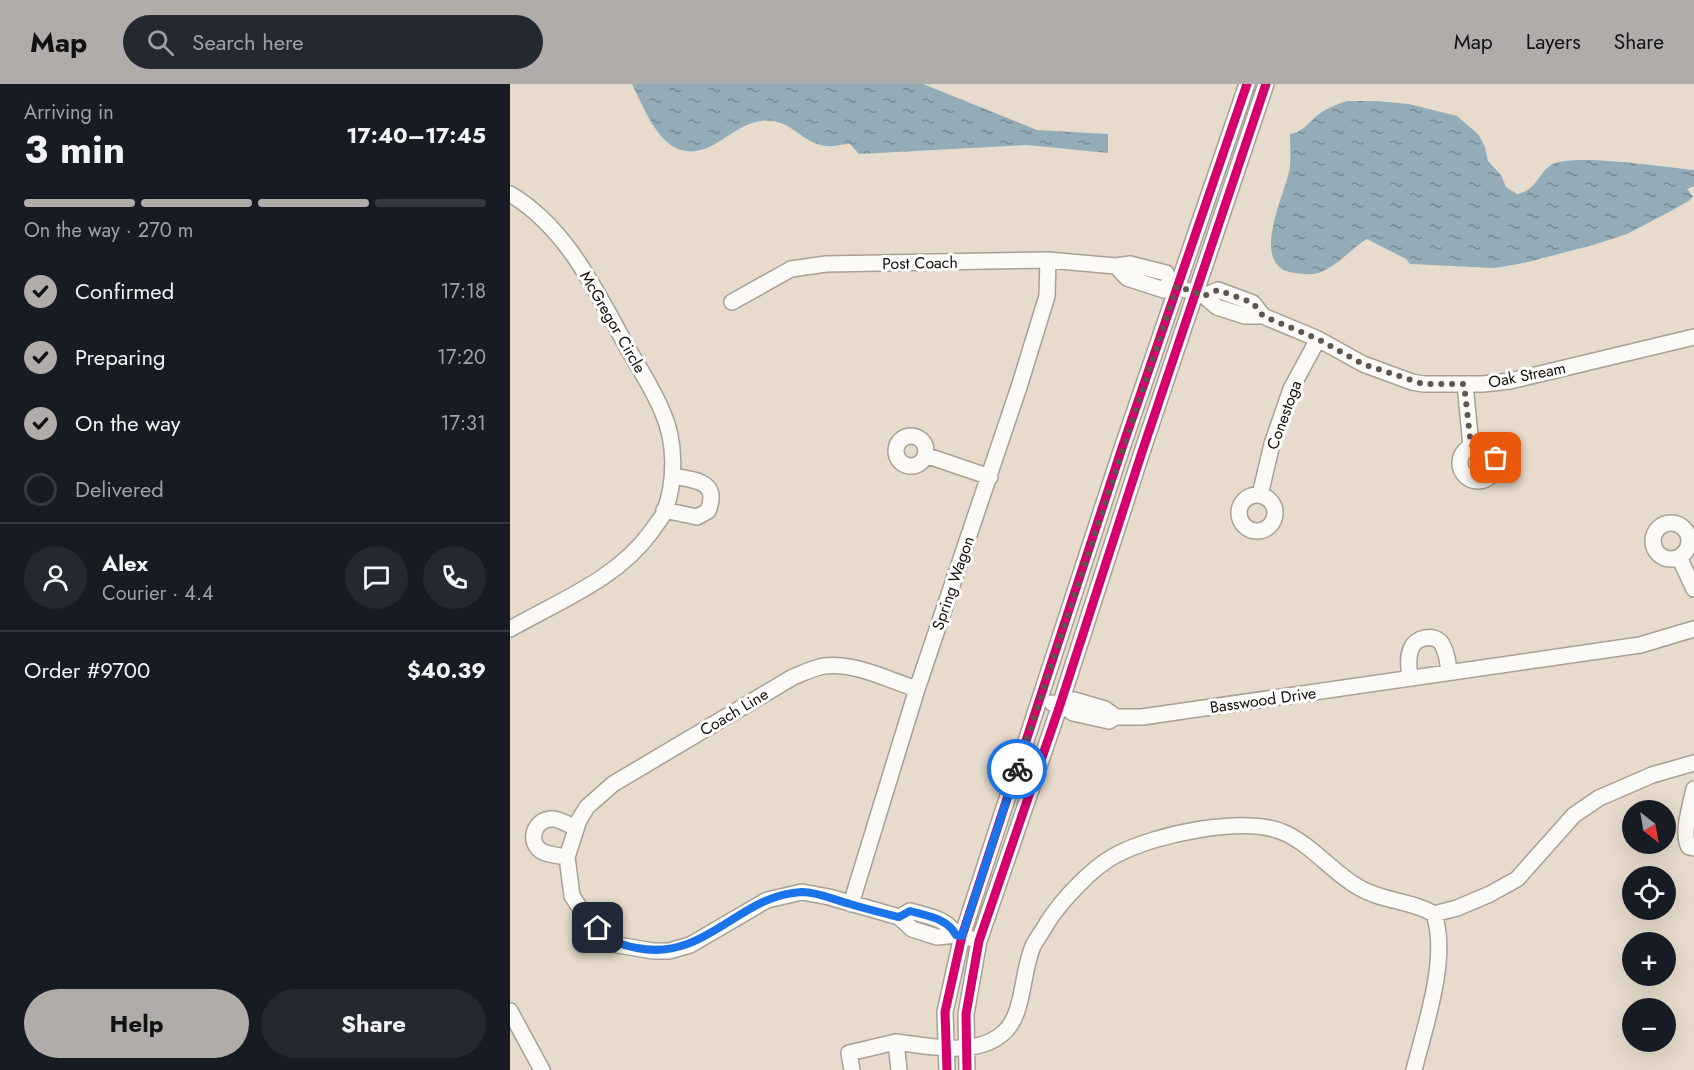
<!DOCTYPE html>
<html lang="en">
<head>
<meta charset="utf-8">
<style>
  body { margin:0; font-family:Jost,sans-serif; background:#242831; color:#f1f3f6; height:100vh; display:flex; flex-direction:column; font-size:22px; white-space:nowrap }
  * { box-sizing:border-box; margin:0 }
  p { font-size:20px; color:#9ea1a6 }
  .icon { flex:none; width:33px; height:33px; fill:none; stroke:currentColor; stroke-width:2; stroke-linecap:round; stroke-linejoin:round }
  .map { position:relative; flex:1; overflow:hidden }
  .sheet { display:flex; flex-direction:column; background:#171b24; width:510px }
  .sheet>* { flex:none }
  .needle { width:39px; rotate:149deg }
  .tools { position:absolute; left:1112px; top:716px; display:grid; gap:12px }
  .tools a { display:grid; place-items:center; width:54px; height:54px; border-radius:50%; background:#171b24; box-shadow:0 6px 24px #0002; font-size:30px }
  .pin { position:absolute; display:grid; place-items:center; width:51px; height:51px; color:#fff; margin:-26px; border-radius:12px; box-shadow:0 3px 9px #0006 }
  .courier { position:absolute; display:grid; place-items:center; width:60px; height:60px; margin:-30px; border:4px solid #1a73e8; border-radius:50%; background:#fff; color:#222; box-shadow:0 2px 8px #0007 }
  .headline em { font-style:normal; font-weight:700 }
  .headline div { display:flex; flex-direction:column-reverse }
  .headline { display:flex; align-items:center; justify-content:space-between; height:102px; padding:0 24px }
  h1 { font-size:39px; font-weight:700; line-height:45px }
  .bar { display:grid; grid-template-columns:repeat(4,1fr); gap:9px 6px; align-content:center; height:72px; padding:0 24px }
  .bar i { height:8px; border-radius:4px; background:#363941 }
  .bar .selected { background:#afaca9 }
  .bar p { grid-column:span 4 }
  .line { display:flex; align-items:center; gap:15px; padding:0 24px; border-top:2px solid #363941 }
  .line div { flex:1 }
  .round { display:grid; place-items:center; flex:none; width:63px; height:63px; border-radius:32px; background:#242831 }
  ol { padding:0 24px; list-style:none }
  li { display:flex; align-items:center; gap:18px; height:66px }
  li p { margin-inline-start:auto }
  li .icon { padding:6px; border-radius:50%; background:#afaca9; color:#111; stroke-width:4 }
  li:last-child { color:#9ea1a6 }
  li i { width:33px; height:33px; border:3px solid #363941; border-radius:50% }
  .button { display:flex; gap:12px; margin-top:auto; padding:12px 24px }
  .button a { flex:1; height:69px; border-radius:36px; background:#afaca9; color:#111; font-size:24px; font-weight:700; line-height:69px; text-align:center }
  .button a+a { background:#242831; color:#f1f3f6 }
  header { display:flex; align-items:center; gap:36px; box-sizing:border-box; height:84px; padding:0 30px; background:#afaca9; color:#111 }
  header strong { font-size:28px }
  nav { display:flex; gap:33px; margin-inline-start:auto; font-size:21px }
  .search { width:420px; height:54px; background:#242831; display:flex; align-items:center; gap:15px; box-sizing:border-box; padding:0 21px; border-radius:33px; color:#9ea1a6; font-size:22px }
  main { display:flex; flex:1; min-height:0 }
  .map>svg:first-child { display:block }
  .water { fill:url(#water-ripples) }
  .lines { fill:none; stroke-linecap:round; stroke-linejoin:round }
  .minor-casing { stroke:#a8a094; stroke-width:18 }
  .minor { stroke:#fbfaf7; stroke-width:15 }
  .cycleway-casing { stroke:#fff; stroke-width:13 }
  .cycleway { stroke:#d6006c; stroke-width:9 }
  .done { stroke:#5e554b; stroke-width:6; stroke-dasharray:0 10.8 }
  .route { stroke:#1a73e8; stroke-width:8 }
  .labels { text-anchor:middle; dominant-baseline:central; stroke-width:6; stroke-linejoin:round; paint-order:stroke }
  .street-label { font-size:16px; fill:#140d05; stroke:#fff }
</style>
</head>
<body>
<header>
<strong>Map</strong>
<div class="search"><svg class="icon" aria-label="search" viewBox="0 0 24 24"><circle cx="10" cy="10" r="6"/><path d="M15 15l6 6"/></svg>Search here</div>
<nav><a>Map</a><a>Layers</a><a>Share</a></nav>
</header>
<main>
<section class="sheet">
<div class="headline"><div><h1>3 min</h1><p>Arriving in</p></div><em>17:40–17:45</em></div>
<div class="bar"><i class="selected"></i><i class="selected"></i><i class="selected"></i><i></i><p>On the way · 270 m</p></div>
<ol>
<li><svg class="icon" aria-label="check" viewBox="0 0 24 24"><path d="M5 12l5 5 9-10"/></svg>Confirmed<p>17:18</p></li>
<li><svg class="icon" aria-label="check" viewBox="0 0 24 24"><path d="M5 12l5 5 9-10"/></svg>Preparing<p>17:20</p></li>
<li><svg class="icon" aria-label="check" viewBox="0 0 24 24"><path d="M5 12l5 5 9-10"/></svg>On the way<p>17:31</p></li>
<li><i></i>Delivered</li>
</ol>
<div class="line" style="height:108px"><a class="round"><svg class="icon" aria-label="person" viewBox="0 0 24 24"><circle cx="12" cy="8" r="4"/><path d="M4 21q1-7 8-7t8 7"/></svg></a><div><b>Alex</b><p>Courier · 4.4</p></div><a class="round"><svg class="icon" aria-label="chat" viewBox="0 0 24 24"><path d="M4 5h16v11H9l-5 4z"/></svg></a><a class="round"><svg class="icon" aria-label="phone" viewBox="0 0 24 24"><path d="M5 4h4l2 5-3 2q2 4 5 5l2-3 5 2v4C11 20 4 13 5 4z"/></svg></a></div>
<div class="line" style="height:78px"><div>Order #9700</div><b>$40.39</b></div>
<div class="button"><a>Help</a><a>Share</a></div>
</section>
<div class="map">
<svg width="1184" height="986" viewBox="0 0 1184 986">
  <defs>
    <pattern id="water-ripples" width="26" height="14" patternUnits="userSpaceOnUse" patternTransform="scale(1.5)"><rect width="26" height="14" fill="#93acb8"/><path d="M2 4q2-2 4 0t4 0M15 11q2-2 4 0t4 0" fill="none" stroke="#778a94"/></pattern>
  </defs>
  <rect width="100%" height="100%" fill="#e6dbcc"/>
  <!-- water -->
  <path class="water" d="M122,0H413L527,46L598,50V69L517,61L349,70L340,60C333,60 324,63 317,62C296,61 284,40 263,37C246,34 230,44 216,53C162,92 143,44 122,0Z
    M837,17H867L899,20L947,32L969,51L975,63L978,77L991,91L996,103L1007,110C1029,106 1028,86 1045,79C1071,70 1154,83 1184,86V102L1177,105L1183,112L1180,116L1161,127L1117,150L1083,161L1014,179L985,184L900,180L896,175L857,155C840,165 827,183 808,189C800,191 792,190 784,189C737,182 776,110 780,83C781,72 780,61 780,50C792,48 797,41 805,33C815,25 825,21 837,17Z"/>
  <g class="lines">
    <defs>
      <path id="minor" d="M0,110C57,144 86,207 117,263C129,284 143,305 152,327C166,357 166,398 154,429C151,435 145,442 141,448C107,495 49,517 0,545
        M606,182L617,194L654,206L661,201
        M694,212L708,206L743,219L753,232
        M222,218L281,185L316,180L538,176L606,182L620,180L656,189L661,201L694,212L707,223L735,232H753L808,255L853,280L902,298L913,300H973L1000,297L1184,253
        M955,300L961,362
        M386 367a15 15 0 1 1 30 0a15 15 0 1 1-30 0Z
        M950 379a18 18 0 1 1 36 0a18 18 0 1 1-36 0Z
        M415,371L480,393
        M729 429a18 18 0 1 1 36 0a18 18 0 1 1-36 0Z
        M750,411L762,360L781,305L808,255
        M154,426L187,433L198,427C210,397 185,396 163,392
        M1143 457a18 18 0 1 1 36 0a18 18 0 1 1-36 0Z
        M1169,473L1184,505
        M900,594C899,584 897,574 901,565C905,553 925,549 932,560C937,569 938,578 939,588
        M407,605C378,596 345,578 314,582C303,584 293,589 283,593L103,700L77,723L69,736L57,773L62,812L78,836L108,861L143,867H159L180,861L257,816L292,808L319,813L389,833L402,845L427,853L446,851L460,854
        M542,619L554,622L563,629L599,637L606,633H632L1130,561L1184,545
        M554,622L564,616L595,625L606,633
        M1184,705C1181,720 1171,750 1179,763L1184,764
        M57,773C50,772 40,771 33,768C16,759 24,734 43,735C50,735 59,741 65,744
        M341,820L407,605L509,303L537,212L538,176
        M924,830L947,824L980,810L1007,795L1064,731L1089,714L1142,691L1184,679
        M389,833L400,827C417,832 437,834 446,851
        M0,927L32,986
        M342,986L339,969L386,958
        M389,986L386,958C417,962 465,973 492,950C515,932 511,889 523,862C527,854 533,847 537,839C552,816 583,782 608,770C646,750 735,731 775,749C803,762 822,788 848,803C873,818 901,816 924,830C939,874 915,942 904,986
        M437,986L435,928L452,852L612,364L737,0
        M457,986L456,930L469,857L550,621L631,371L756,0"/>
    </defs>
    <!-- minor casing -->
    <use href="#minor" class="minor-casing"/>
    <!-- minor -->
    <use href="#minor" class="minor"/>
    <defs>
      <path id="cycleway" d="M437,986L435,928L452,852L612,364L737,0
        M457,986L456,930L469,857L550,621L631,371L756,0"/>
    </defs>
    <!-- cycleway casing -->
    <use href="#cycleway" class="cycleway-casing"/>
    <!-- cycleway -->
    <use href="#cycleway" class="cycleway"/>
  </g>
  <g class="lines">
    <!-- done -->
    <path class="done" d="M507,685L667,202L694,212L708,206L743,219L753,232L808,255L853,280L913,300H954L961,362C973,358 982,362 986,374"/>
    <!-- route -->
    <path class="route" d="M88,844C102,857 109,861 127,864C196,878 228,811 292,808C308,808 325,816 340,820C356,825 373,829 389,833L400,827C417,832 437,834 446,851L452,852L507,685"/>
  </g>
  <g class="labels">
    <!-- street labels -->
    <g class="street-label">
      <text transform="translate(410 179) rotate(-1)">Post Coach</text>
      <text transform="translate(103 238) rotate(60)">McGregor Circle</text>
      <text transform="translate(1017 291) rotate(-11)">Oak Stream</text>
      <text transform="translate(774 331) rotate(-70)">Conestoga</text>
      <text transform="translate(443 499) rotate(-71)">Spring Wagon</text>
      <text transform="translate(753 616) rotate(-8)">Basswood Drive</text>
      <text transform="translate(224 628) rotate(-31)">Coach Line</text>
    </g>
  </g>
</svg>
<div class="tools">
<a><svg class="needle" viewBox="-14 -14 28 28"><path d="M0-13l5 13h-10z" fill="#e53935"/><path d="M0 13l5-13h-10z" fill="#9ea1a6"/></svg></a>
<a><svg class="icon" aria-label="locate" viewBox="0 0 24 24"><circle cx="12" cy="12" r="6"/><path d="M12 2v4M12 18v4M2 12h4M18 12h4"/></svg></a>
<a>+</a>
<a>−</a>
</div>
<div class="pin" style="left:986px;top:374px;background:#ea580c"><svg class="icon" aria-label="bag" viewBox="0 0 24 24"><path d="M5 8h14l-1 12H6zM9 8a3 3 0 0 1 6 0"/></svg></div>
<div class="pin" style="left:88px;top:844px;background:#1f2937"><svg class="icon" aria-label="home" viewBox="0 0 24 24"><path d="M3 11l9-7 9 7M6 9v11h12V9"/></svg></div>
<div class="courier" style="left:507px;top:685px"><svg class="icon" aria-label="bike" viewBox="0 0 24 24"><circle cx="6" cy="16" r="4"/><circle cx="18" cy="16" r="4"/><path d="M6 16l4-8h5l3 8M10 8l3 8H6M13 5h3"/></svg></div>
</div>
</main>
</body>
</html>
